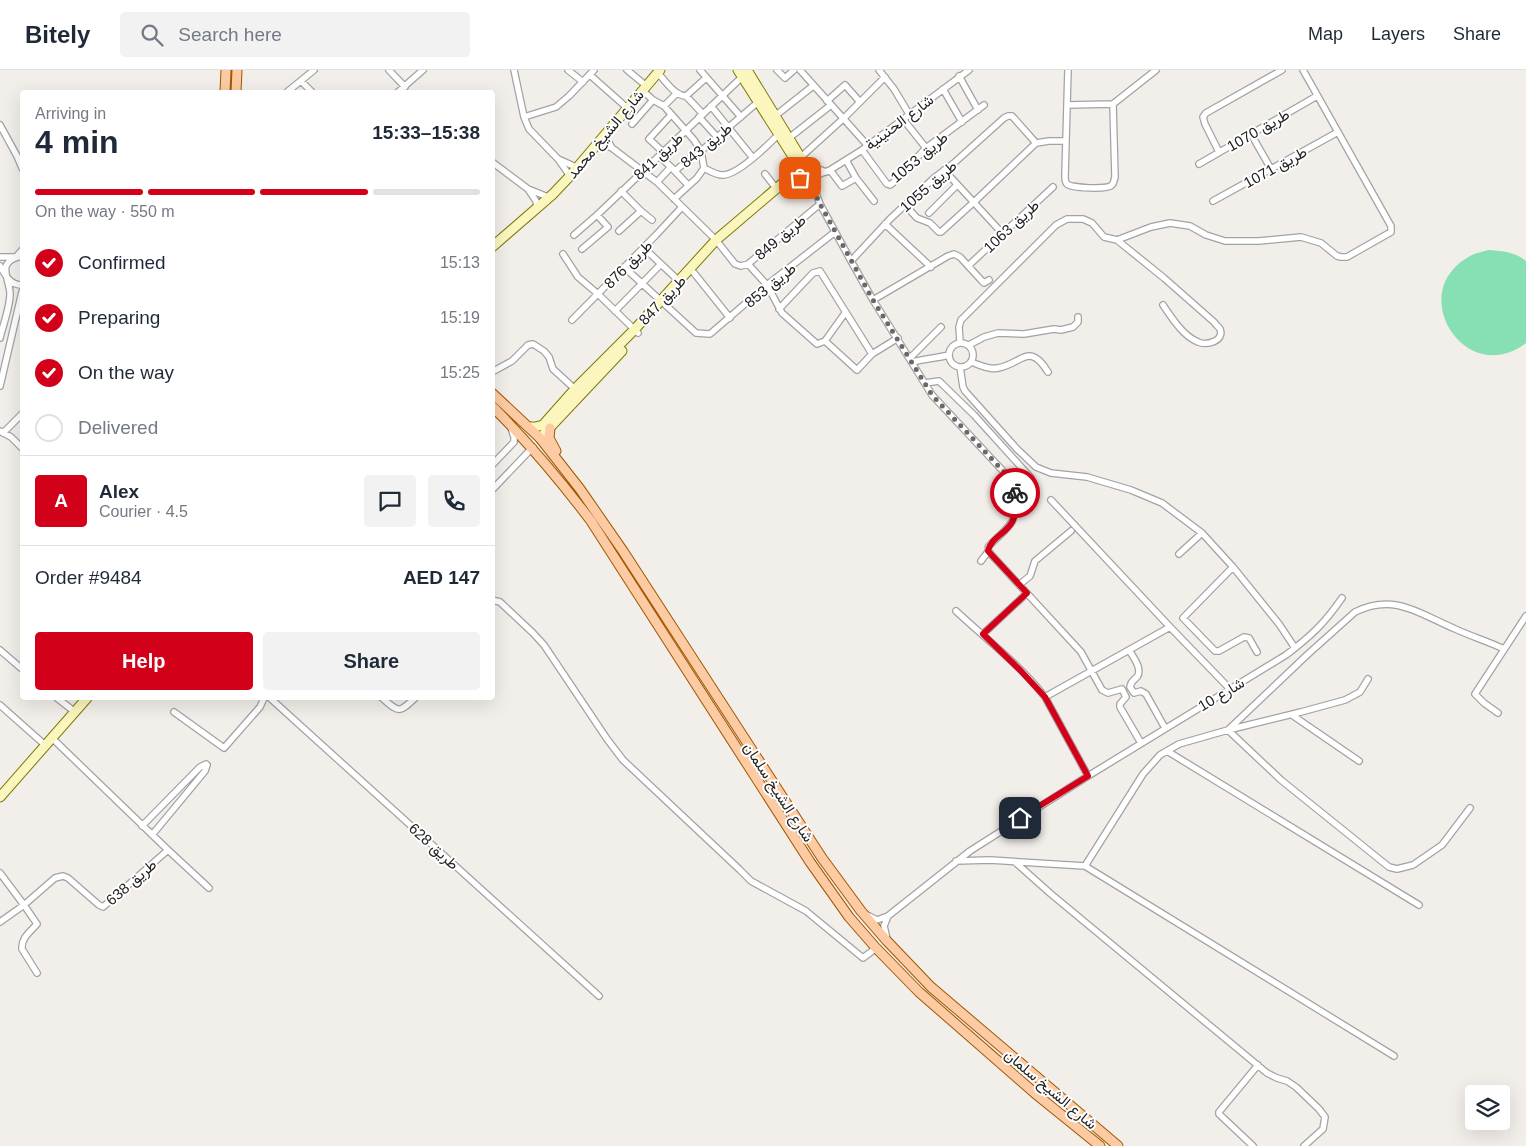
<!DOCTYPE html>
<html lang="en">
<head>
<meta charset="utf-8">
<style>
  body { margin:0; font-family:Arial,Vazirmatn,sans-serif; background:#f2f2f3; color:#1f2937; height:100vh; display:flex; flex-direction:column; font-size:19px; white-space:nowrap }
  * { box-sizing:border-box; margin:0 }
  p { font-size:16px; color:#747a83 }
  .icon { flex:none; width:28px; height:28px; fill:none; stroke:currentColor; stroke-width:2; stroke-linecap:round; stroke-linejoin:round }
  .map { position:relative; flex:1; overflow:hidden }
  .drawer { position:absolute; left:20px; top:20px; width:475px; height:610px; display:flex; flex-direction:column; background:#fff; border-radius:5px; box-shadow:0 5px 20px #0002 }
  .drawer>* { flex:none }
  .fabs { position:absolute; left:1465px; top:1015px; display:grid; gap:10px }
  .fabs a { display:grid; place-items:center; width:45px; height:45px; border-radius:5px; background:#fff; box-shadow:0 5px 20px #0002; font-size:25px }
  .pin { position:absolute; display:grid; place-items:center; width:42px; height:42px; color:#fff; margin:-21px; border-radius:10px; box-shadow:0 2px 8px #0006 }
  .courier { position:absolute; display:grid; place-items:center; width:50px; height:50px; margin:-25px; border:4px solid #d3001a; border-radius:50%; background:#fff; color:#222; box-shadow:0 1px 6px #0007 }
  .overview em { font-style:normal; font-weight:700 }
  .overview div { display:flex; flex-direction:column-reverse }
  .overview { display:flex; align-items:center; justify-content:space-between; height:85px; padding:0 15px }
  h1 { font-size:32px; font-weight:700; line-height:38px }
  .bar { display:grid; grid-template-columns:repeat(4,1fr); gap:8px 5px; align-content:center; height:60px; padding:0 15px }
  .bar i { height:6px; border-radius:4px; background:#e0e1e3 }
  .bar .selected { background:#d3001a }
  .bar p { grid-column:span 4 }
  .line { display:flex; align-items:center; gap:12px; padding:0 15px; border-top:1px solid #e0e1e3 }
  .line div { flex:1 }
  .round { display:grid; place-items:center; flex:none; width:52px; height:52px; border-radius:5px; background:#f2f2f3 }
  ol { padding:0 15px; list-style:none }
  li { display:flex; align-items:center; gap:15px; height:55px }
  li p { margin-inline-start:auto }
  li .icon { padding:5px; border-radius:50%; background:#d3001a; color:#fff; stroke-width:4 }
  li:last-child { color:#747a83 }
  li i { width:28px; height:28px; border:2px solid #e0e1e3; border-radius:50% }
  .action { display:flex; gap:10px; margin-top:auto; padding:10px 15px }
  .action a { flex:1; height:58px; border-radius:5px; background:#d3001a; color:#fff; font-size:20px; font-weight:700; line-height:58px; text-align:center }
  .action a+a { background:#f2f2f3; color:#1f2937 }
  header { display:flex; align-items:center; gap:30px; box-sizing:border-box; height:70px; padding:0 25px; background:#fff; border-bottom:1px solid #e0e1e3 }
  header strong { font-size:24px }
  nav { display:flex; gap:28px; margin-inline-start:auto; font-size:18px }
  .search { width:350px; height:45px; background:#f2f2f3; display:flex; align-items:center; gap:12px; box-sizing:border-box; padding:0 18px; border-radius:5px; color:#747a83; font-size:19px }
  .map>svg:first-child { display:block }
  .pitch { fill:#87e0b3 }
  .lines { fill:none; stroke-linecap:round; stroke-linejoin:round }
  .street-casing { stroke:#a3a3a3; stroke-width:8 }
  .secondary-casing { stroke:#7d7b05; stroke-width:11 }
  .primary-casing { stroke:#9f5700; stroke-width:11 }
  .street { stroke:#fff; stroke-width:5.5 }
  .secondary { stroke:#faf6be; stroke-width:9 }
  .primary { stroke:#fccba3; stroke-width:9 }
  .done { stroke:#6b6968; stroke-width:5; stroke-dasharray:0 9 }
  .route { stroke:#d3001a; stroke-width:6 }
  .labels { text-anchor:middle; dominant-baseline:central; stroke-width:4; stroke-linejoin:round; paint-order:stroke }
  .street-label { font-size:15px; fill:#222; stroke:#fff }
</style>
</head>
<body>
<header>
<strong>Bitely</strong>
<div class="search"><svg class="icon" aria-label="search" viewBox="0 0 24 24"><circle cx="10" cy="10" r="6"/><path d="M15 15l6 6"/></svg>Search here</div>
<nav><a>Map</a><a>Layers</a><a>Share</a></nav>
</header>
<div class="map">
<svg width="1526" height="1076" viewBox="0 0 1526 1076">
  <rect width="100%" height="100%" fill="#f2eee9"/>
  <!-- pitch -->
  <path class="pitch" d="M1488,180C1502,181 1515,182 1526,191V273C1467,319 1403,223 1470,186C1475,183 1483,182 1488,180Z"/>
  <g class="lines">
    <defs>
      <path id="street" d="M389,0L405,17
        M514,0L524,47L529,59L558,89
        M568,0L583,12
        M627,0L644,14
        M700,0L741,47
        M777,0L785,8L794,0
        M800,0L868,76
        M879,0L894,19L909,44
        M1068,0L1065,106C1065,109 1065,112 1067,114C1071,118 1108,120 1112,115C1114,113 1114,110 1115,107L1113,34
        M658,3C665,11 675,26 686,26L702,43
        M590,5L625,36
        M959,6L978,40
        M301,11L312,22
        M943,19L962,52
        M642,20L653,30L664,36L694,70L701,81L704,98
        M287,22L314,0
        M398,22L423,0
        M686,26L706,8
        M827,31L845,15L860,32
        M1067,35L1113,34L1156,0
        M664,36L677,23
        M711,36L753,88
        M775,46L813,16
        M524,47L556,37L569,26L594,0
        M699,47L717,67
        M903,49L926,78
        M632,54L653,30
        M0,55L17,86L22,98
        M1251,64L1271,99
        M789,68L831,35
        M597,72L612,78L604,64
        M612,78L657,112L716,170L735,194L741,196L748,194L820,134
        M862,80L887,114L890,115L894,112L926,78L984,35
        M663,82L649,69L671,45
        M1219,82L1205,54L1203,47L1206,43L1282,0
        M659,86L671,97
        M801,87L844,48L885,7
        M846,90L856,108L874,131
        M492,92L528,119
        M1199,94L1317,26
        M811,96L826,102
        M704,98C710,101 716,105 723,105C738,105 767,76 778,65
        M830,100L842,116L856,108
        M944,100L1002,163
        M675,101L696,83L701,81L758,32
        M765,104L776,118
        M570,106L558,89L578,98
        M812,107L830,100L862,80L969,0
        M810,108L820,134L851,191L873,230L932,325L1018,417L1012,430C1021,452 1004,460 991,474C986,479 990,475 988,481C987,484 983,488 981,491
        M657,112L671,97L688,115
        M621,121L641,141L652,150
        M674,129L697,108L704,98
        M1213,131L1338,62
        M905,135L917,148L930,153L939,162H941L974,132L1036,73L1049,71H1065
        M537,137L536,131L528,119L548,127
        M929,143L957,115
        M885,154L931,197
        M619,161L641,141
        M574,165L597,145L742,7
        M1117,170L1164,208L1214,252C1216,255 1218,256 1220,259C1225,271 1206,276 1198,272C1183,266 1172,248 1163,235
        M644,178L679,211
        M582,179L608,157L597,145
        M563,184L578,207L598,224L638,263
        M0,187H16L22,180
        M851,191L890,149L934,108L954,93L1004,48L1008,46H1012L1036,73
        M748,194L767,215L782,243L817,274L825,271L845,243
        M0,196C6,206 10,215 22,215
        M968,196L1053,117
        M624,197L696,263L710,264L767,215L835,162
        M694,203L730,248
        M873,230L948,186L954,184L960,187L982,211L984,213L989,210
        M779,239L813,203L820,201L872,284
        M615,241L661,194
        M572,250L656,165L682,137
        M0,268C3,255 10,237 10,224C10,215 4,204 6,196C9,189 16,187 22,186
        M825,271L857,300L872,284L898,268
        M960,272L959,257L961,250L1056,155L1067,149H1083L1092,153L1104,167L1117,170L1151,157L1170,153L1190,156L1206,165L1225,171H1259L1301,167L1321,173L1337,186L1341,187H1347L1354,183L1391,162V156L1303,0
        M949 285a12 12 0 1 1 24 0a12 12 0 1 1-24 0Z
        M969,275L984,267L998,263L1024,264L1054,259L1061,260L1073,257L1078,252V247
        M910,288L941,257
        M912,292C924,289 937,288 949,285
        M971,292C980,295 989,300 998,298C1022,294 1029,271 1048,302
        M960,297L963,317L965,321L1017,379L1036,397L1051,403L1087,407L1131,420L1162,433L1202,463L1233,497L1279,554L1295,578
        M492,302L512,291L528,275L533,274L544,281L549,287L553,299L576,320
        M925,313L939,311L974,345L1031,408
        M0,316L22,222
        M0,361L11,367L22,378
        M3,363L22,344
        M492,395L514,372V367L511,358
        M492,420L533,377
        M1051,430L1170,557L1229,618
        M988,481L1081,582L1102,620L1108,623L1122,619L1126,627L1120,634V637L1141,673
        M1179,484L1202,463
        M1233,497L1183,548L1215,581H1219L1244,567L1249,568L1257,582
        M1019,515L1030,506L1035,491L1071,461
        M492,530L500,532L533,563L544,575L607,669L623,690L739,799L751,811L806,841L863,888L876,878
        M956,541C986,569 1019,594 1045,627L1088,706
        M983,564L1027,523
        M0,580L22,599
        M1129,580C1133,587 1143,599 1137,607C1133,611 1131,611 1130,617L1134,623L1141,621L1146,624L1165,658
        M1045,627L1170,557
        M57,628L75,642
        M270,628L599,926
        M382,628C399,642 398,644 415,628
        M0,635L45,675
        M174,642L224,678L260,637L264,628
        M1498,643L1484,633L1475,624L1526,546
        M1292,645L1359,691
        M52,668L168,780L209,818
        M1167,681L1419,835
        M1470,738L1442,775L1413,795L1397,799L1389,797L1281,710L1228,660L1307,585L1355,542C1394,523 1418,543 1453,558C1470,566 1487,571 1504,579
        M142,756L200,697L206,694L207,695
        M152,765L205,701L207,695
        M956,791L990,790L1085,796L1394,986
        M1015,792L1051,824L1267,1003L1277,1008L1287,1011L1296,1017L1319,1039L1325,1047L1323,1059L1304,1076
        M1085,796L1143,704L1160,685L1179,674L1228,660L1301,642L1345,630L1360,622L1368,609
        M0,803L24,835L37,854C30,862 21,868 22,879L37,903
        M867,845L877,850L888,846L970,781L1088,706L1286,585C1311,566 1324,554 1342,528
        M0,852L24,835L55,808L63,806L68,808L99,835L103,837L168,780
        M887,869L884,856L888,846
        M1253,1076L1219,1044V1042L1258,995"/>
      <path id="secondary" d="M738,0L799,96
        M747,0L804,93
        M797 102a8 8 0 1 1 16 0a8 8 0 1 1-16 0Z
        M786,116L795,111L802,110
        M492,177L553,124L570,106L660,0
        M530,357H535L543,355L575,319L634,260L716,170L797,101
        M540,368L622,281
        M0,727L87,628"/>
      <path id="primary" d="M225,22L226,0
        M236,22L237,0
        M492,323L540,368L580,419L623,481L822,788L861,841L887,871L931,917L1118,1076
        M492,336C528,372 560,410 591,451L810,792L849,847L876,878L919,922L1037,1025L1100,1076
        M550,358L549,368L556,381"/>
    </defs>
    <!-- street casing -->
    <use href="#street" class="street-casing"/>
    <!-- secondary casing -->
    <use href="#secondary" class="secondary-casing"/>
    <!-- primary casing -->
    <use href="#primary" class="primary-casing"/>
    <!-- street -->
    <use href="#street" class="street"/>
    <!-- secondary -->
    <use href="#secondary" class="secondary"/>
    <!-- primary -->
    <use href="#primary" class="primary"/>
  </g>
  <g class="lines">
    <!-- done -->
    <path class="done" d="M800,108C809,112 816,124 820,134L873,230L932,325L1018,417L1015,423"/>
    <!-- route -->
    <path class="route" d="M1015,423L1012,430C1024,460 991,463 988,481L1027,523L983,564L1020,600L1045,627L1088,706L1020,748"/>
  </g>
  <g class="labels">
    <!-- street labels -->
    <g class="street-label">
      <text transform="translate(899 52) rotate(-37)">شارع الحنينية</text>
      <text transform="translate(1258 60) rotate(-30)">طريق 1070</text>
      <text transform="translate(605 64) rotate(-50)">شارع الشيخ محمد</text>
      <text transform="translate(706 75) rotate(-39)">طريق 843</text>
      <text transform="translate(658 86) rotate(-43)">طريق 841</text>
      <text transform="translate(919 87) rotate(-40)">طريق 1053</text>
      <text transform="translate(1275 97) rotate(-29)">طريق 1071</text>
      <text transform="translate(928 116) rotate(-41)">طريق 1055</text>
      <text transform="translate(1011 156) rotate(-43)">طريق 1063</text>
      <text transform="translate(780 167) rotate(-40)">طريق 849</text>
      <text transform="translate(628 194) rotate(-45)">طريق 876</text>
      <text transform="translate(770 215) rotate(-39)">طريق 853</text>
      <text transform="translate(662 230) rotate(-47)">طريق 847</text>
      <text transform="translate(1221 624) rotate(-31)">شارع 10</text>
      <text transform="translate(779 722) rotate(57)">شارع الشيخ سلمان</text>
      <text transform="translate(434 776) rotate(42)">طريق 628</text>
      <text transform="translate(131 812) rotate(-41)">طريق 638</text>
      <text transform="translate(1051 1019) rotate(40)">شارع الشيخ سلمان</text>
    </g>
  </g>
</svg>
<div class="fabs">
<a><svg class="icon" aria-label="layers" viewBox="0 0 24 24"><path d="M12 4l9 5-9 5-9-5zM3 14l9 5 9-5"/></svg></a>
</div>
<div class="pin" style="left:800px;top:108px;background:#ea580c"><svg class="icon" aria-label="bag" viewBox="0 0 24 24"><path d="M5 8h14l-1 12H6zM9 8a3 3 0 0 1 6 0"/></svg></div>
<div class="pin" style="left:1020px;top:748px;background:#1f2937"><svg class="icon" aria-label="home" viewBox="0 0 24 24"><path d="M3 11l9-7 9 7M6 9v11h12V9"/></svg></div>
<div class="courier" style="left:1015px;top:423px"><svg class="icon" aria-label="bike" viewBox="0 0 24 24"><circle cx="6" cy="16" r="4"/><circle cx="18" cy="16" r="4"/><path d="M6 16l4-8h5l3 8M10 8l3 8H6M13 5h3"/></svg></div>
<section class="drawer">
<div class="overview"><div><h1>4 min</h1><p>Arriving in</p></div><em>15:33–15:38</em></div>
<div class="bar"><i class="selected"></i><i class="selected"></i><i class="selected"></i><i></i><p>On the way · 550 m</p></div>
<ol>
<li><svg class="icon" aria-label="check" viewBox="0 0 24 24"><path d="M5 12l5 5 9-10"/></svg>Confirmed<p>15:13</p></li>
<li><svg class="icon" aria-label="check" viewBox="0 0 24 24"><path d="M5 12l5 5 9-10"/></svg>Preparing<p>15:19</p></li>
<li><svg class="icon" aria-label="check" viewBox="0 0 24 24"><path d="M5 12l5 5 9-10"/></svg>On the way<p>15:25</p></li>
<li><i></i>Delivered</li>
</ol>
<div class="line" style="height:90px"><b class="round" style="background:#d3001a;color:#fff">A</b><div><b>Alex</b><p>Courier · 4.5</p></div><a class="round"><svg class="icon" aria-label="chat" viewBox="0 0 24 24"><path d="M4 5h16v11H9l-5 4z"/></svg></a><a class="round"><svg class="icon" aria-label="phone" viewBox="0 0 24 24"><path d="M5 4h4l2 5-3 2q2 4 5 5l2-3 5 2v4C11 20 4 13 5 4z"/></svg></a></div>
<div class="line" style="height:65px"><div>Order #9484</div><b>AED 147</b></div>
<div class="action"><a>Help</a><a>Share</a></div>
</section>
</div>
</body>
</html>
